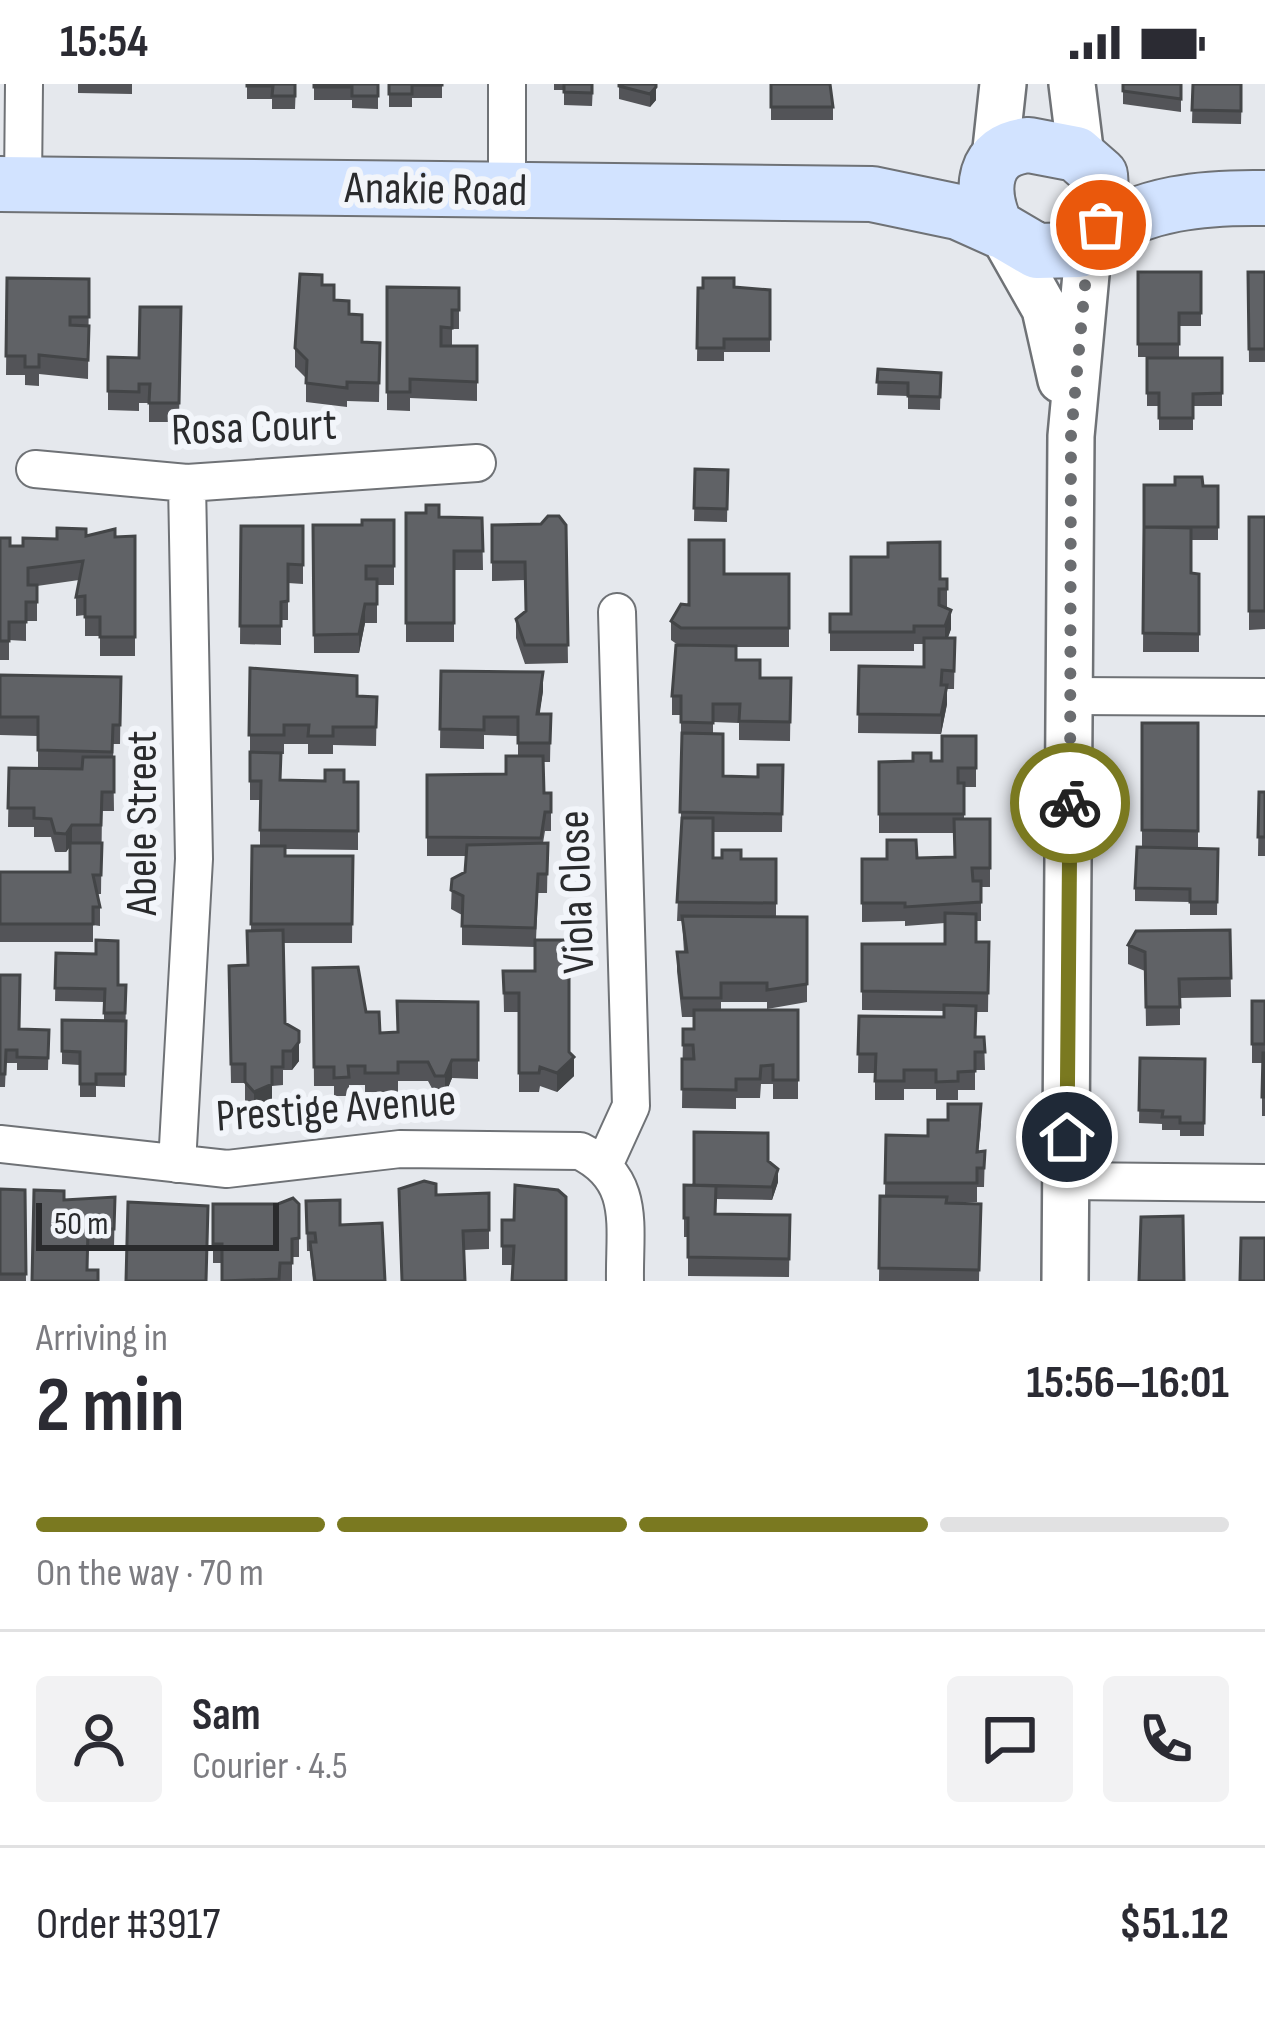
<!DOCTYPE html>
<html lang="en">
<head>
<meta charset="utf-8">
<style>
  body { margin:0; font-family:"Sofia Sans Condensed",sans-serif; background:#f2f2f3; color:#2b2b33; height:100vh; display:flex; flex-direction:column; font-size:45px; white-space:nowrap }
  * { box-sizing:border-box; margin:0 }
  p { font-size:39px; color:#7c7c81 }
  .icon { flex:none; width:66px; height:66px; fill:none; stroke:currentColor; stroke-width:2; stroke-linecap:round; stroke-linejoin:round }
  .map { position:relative; height:1197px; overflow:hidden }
  .panel { display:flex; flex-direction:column; background:#fff; flex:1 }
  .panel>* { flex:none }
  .scale { position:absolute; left:36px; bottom:30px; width:243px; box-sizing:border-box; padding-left:12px; border:6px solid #2a2b2d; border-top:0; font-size:33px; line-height:42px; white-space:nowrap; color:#2a2b2d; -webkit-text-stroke:9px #f2f5fa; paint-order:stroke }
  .pin { position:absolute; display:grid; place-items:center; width:102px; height:102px; color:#fff; margin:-51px; border:6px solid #fff; border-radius:50%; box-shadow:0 3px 12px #0007 }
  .courier { position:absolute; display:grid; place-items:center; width:120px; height:120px; margin:-60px; border:9px solid #7a7920; border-radius:50%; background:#fff; color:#222; box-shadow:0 3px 15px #0007 }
  .summary em { font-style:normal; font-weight:700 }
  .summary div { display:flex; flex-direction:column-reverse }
  .summary { display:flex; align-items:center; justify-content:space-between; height:204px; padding:0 36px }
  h1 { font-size:78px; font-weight:700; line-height:90px }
  .bar { display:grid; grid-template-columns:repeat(4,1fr); gap:18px 12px; align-content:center; height:144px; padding:0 36px }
  .bar i { height:15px; border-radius:9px; background:#e1e1e2 }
  .bar .on { background:#7a7920 }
  .bar p { grid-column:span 4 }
  .line { display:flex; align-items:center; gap:30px; padding:0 36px; border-top:3px solid #e1e1e2 }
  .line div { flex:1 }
  .round { display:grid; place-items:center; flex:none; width:126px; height:126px; border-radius:12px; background:#f2f2f3 }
  .status { display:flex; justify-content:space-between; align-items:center; height:84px; padding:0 60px; background:#fff; direction:ltr }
  .status svg { height:33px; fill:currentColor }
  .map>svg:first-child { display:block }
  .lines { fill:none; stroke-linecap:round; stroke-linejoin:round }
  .minor-casing { stroke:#6f7276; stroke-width:40 }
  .tertiary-casing { stroke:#6f7276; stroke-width:50 }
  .secondary-casing { stroke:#6f7276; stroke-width:58 }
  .minor { stroke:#fff; stroke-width:36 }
  .tertiary { stroke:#fff; stroke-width:45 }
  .secondary { stroke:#d2e3ff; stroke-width:54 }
  .wall { fill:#535458 }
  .shaded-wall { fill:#434547 }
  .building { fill:#606266; stroke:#434547; stroke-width:3 }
  .done { stroke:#6b6d70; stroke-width:12; stroke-dasharray:0 21.6 }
  .route { stroke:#7a7920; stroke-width:15 }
  .labels { text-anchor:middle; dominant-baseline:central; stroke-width:12; stroke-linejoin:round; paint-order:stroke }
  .street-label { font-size:45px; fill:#2a2b2d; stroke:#f2f5fa }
</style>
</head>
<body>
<div class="status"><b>15:54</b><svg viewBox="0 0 49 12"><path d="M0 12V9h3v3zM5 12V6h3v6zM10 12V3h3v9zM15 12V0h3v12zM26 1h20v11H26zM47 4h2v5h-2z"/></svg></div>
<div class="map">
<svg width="1265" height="1197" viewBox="0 0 1265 1197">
  <rect width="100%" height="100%" fill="#e5e8ed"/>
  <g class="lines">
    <defs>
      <path id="minor" d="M23,101L24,0
        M507,107V0
        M35,385L187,399L477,379
        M1071,612L1265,613
        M0,1060L227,1085L400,1065L580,1067C637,1095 624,1142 625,1197
        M605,1079L631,1022L617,528
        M177,1080L194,775L187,399
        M1066,1097L1265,1099"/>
      <path id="tertiary" d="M1072,0L1081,73
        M995,74L1003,0
        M1002,149L1045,225L1061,296
        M1065,1197L1071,352L1089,158"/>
      <path id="secondary" d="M1029,61L1076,70L1100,91L1103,134L1079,166L1037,167L996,143C979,106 982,65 1029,61Z
        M0,100L872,110L958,128L998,146
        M1093,154C1143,118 1205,113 1265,114"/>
    </defs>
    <!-- minor casing -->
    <use href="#minor" class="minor-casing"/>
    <!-- tertiary casing -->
    <use href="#tertiary" class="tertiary-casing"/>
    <!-- secondary casing -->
    <use href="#secondary" class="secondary-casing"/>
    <!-- minor -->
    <use href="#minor" class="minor"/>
    <!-- tertiary -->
    <use href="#tertiary" class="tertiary"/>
    <!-- secondary -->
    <use href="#secondary" class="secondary"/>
  </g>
  <!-- wall -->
  <path class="wall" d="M78,0H132V10L78,9Z
    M247,0H296L295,25H272V15H247Z
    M314,0H378V25L352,24V16H314Z
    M389,0H442V14H412V23H389Z
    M554,0H593L592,22L564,21V6H554Z
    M619,0H656V16L650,23L619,15Z
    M771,0L833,23V36H771Z
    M1123,0H1181V28L1123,20Z
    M1193,0H1242L1241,40L1192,39Z
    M1138,188H1201V242H1179V273H1138Z
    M1248,188H1265V278H1249Z
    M7,194L89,195L88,295L39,290V302L25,301V291H6Z
    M322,201L349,230L362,258L380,259L379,318L347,317V323L306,318V294L295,283V264Z
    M387,203L459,204V245H452V262H477V317L410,314V327L387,326Z
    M734,203L770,206V268H724V277H697L698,204Z
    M181,223L179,338H149V319H139V327L108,326V273L139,274Z
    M1147,274H1222V322H1193V346H1159V322H1147Z
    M878,285L941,289L940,326L908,325V312L877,311Z
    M695,385L728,386L727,438L694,437Z
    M1144,401L1218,402V456H1191V489L1199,490V568H1143Z
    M406,429L439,433L482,434L483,486H454V558H406Z
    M1249,433H1265V545L1249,546Z
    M394,436V501H377V539H365L359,569H314L313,441H362Z
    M492,441H566L568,579L525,580L516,554V535L525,527V496L492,497Z
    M241,442H303V500L288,499V536H281V561L240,560Z
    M86,452H135V572H100V552H85V531L76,532V513L79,496L37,502V537H26V557L9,556V576H0V454L10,462H23L57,455Z
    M724,490H789V563H736V576L760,594H791L790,657L739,656V639L713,638V650L723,692L758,693L783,681L782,748H713V774L776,775V833H807V918L767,925V918H721V926H798V1015H773V1000H761L760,1014H736V1025L682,1024L683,945H694V933H682L677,887V868H684L682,837H677L681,747V631H672V612L678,561L671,556V537Z
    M940,495H947V524L951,545L948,554H955L954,605H947V620L941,650L858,649L859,582L924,583V560H914V567H830V530H851Z
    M250,584L357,612L377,613L376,662L333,661V670H308V660H284V670H281L280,696L358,698V766L285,765V772H353L352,859H284L285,939L299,977L292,986H283V1001L272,1002V1018L254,1027L245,1017V999H231L229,901L247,881L251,847L252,762H260V716H250Z
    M441,587L543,607L539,630H551L550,678H544V709H551V747H545L543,759H548L547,809H538L536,856L569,968L574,992L557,1008L540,1002L539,1008H519V928H504L503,887H535V863L462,861V831L451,825L452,795L465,788L466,772H427V691L506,690L518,672V652L484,651V665L440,664Z
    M0,591L121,593L120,660H113L114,727H102L101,810H98L100,823V842L93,841V858H0V788H70V763L66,768H55L51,753H34V743H8L9,684L38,685V652L0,651Z
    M1142,639H1198V764L1218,765L1217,831H1190V818L1135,817V804L1142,763Z
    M976,652V703H964V735H990V803H981V837H976V858H989L988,928H975V953H984L985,986H975V1006H958V1016H936V1005H904V1016H875V989H858L859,932L944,933V927L862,926V860H945V839L905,842V837L862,838V775L954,773V749H879V678L942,677Z
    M1259,708H1265V772H1258Z
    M1230,846L1231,913L1180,914V941L1146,942L1145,887L1128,880V861Z
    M56,869L118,901H126L125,1003L96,1002V1013H80V981L62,980V936H104V918L55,917Z
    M313,884L366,928L380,949L398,948L478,918V995L452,994L445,1011L435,1010L428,997H398V1008H365V1001H349V1012H334V1002H314Z
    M0,891L19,945L49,946L48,986H17V979H6L5,1003H0Z
    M1252,917H1265V1032H1262V979H1252Z
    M1140,974L1205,975L1204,1052H1180V1046H1162V1040L1139,1039Z
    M981,1039L978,1068L985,1067L984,1103H977V1118L946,1119L981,1120L979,1197H879L880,1112H885L886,1051L928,1052Z
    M768,1077L778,1098L772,1116L716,1115L715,1130L790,1131L789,1193L688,1192V1153H684V1101H694Z
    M0,1105L25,1106L26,1197H0Z
    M489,1109V1165L464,1166L436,1111Z
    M115,1113L114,1164H88L87,1186L32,1197L64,1116Z
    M306,1117L340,1141L385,1197H313L310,1167H307Z
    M213,1120H299V1173H292V1197H222V1179H213Z
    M502,1136H514L513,1181H502Z"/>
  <!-- shaded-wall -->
  <path class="shaded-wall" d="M656,3V16L650,23V10Z
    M365,520V539L359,569V550Z
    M951,526V545L945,560V542Z
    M543,588V607L537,649V630Z
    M947,601V620L941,650V631Z
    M72,741V759L66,768V750Z
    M299,958V977L292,986V967Z
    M574,973V992L557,1008V989Z
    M452,976V994L445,1011V992Z
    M272,1000V1018L254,1027V1008Z
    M778,1085V1098L772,1116V1103Z"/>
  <!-- building -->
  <path class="building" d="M247,0H295V12H272L273,2H247Z
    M314,0H378V12H352V3H314Z
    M389,0H442V1H412V10H389Z
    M564,0H592V9L564,8Z
    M619,0H656V3L650,10L619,2Z
    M771,0H830L833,23H771Z
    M1123,0H1181V15L1123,7Z
    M1193,0H1241V27L1192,26Z
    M1138,188H1201V229H1179V260H1138Z
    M1248,188H1265V265H1249Z
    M300,190L322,191V201H334V216L349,217V230L362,231V258L380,259L379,299L347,298V304L306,299L307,276L295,264Z
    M7,194L89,195V233H70V241L89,242L88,276L39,271V283H25V272H6Z
    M703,194H734V203L770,206V255H724V264H697L698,204H703Z
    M387,203L459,204V226H452V244L441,243V262H477V298L410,295V308H387Z
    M140,223H181L179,319H149L150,300H139V308L108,307V273L139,274Z
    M1147,274H1222V309L1193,310V334H1159V309H1147Z
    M878,285L941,289L940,313L908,312V299L877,298Z
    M695,385L728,386L727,425L694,424Z
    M1175,393H1202L1203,402H1218V443H1144V401H1175Z
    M426,421H439V433L482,434L483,467H454V539H406V429H426Z
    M548,432H559L566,441L568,561H525L516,535L526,527L525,478H492V441L541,440Z
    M1249,433H1265V527H1249Z
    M362,436H394V482H366V495H377V520H365L359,550L314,551L313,441H362Z
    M241,442H303V481L288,480V517L281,518V542H240Z
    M1144,443L1191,444V489L1199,490V550L1143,549Z
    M57,444L86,445V452L115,445V453L135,452V553H100V533H85V512L76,513L83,477L28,484V501H37V518H26V538H9V557H0V454H10V462H23V454L57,455Z
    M689,456H724V490H789V544H681L671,537L681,520L689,521Z
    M940,458V495H947V505H939V521L951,526L945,542H914V548H830V530H851V473H888V459Z
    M924,554H955L954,587L942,586L941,601H947L941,631L858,630L859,582L924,583Z
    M676,561L736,562V576H760V594H791L790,638L739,637L740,620H713V639L681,638V612H672Z
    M250,584L357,592V612L377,613L376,643H333V652H308L309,641H284V651H249Z
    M441,587L543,588L537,630H551L550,659H518V633H484V646L440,645Z
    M0,591L121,593L120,641H113L112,668L38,666V633H0Z
    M1142,639H1198V747L1142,746Z
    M682,649L723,650V692L758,693V681H783L782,730L680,728Z
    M942,652H976V684H958V699H964V730H879V678L913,677V669H931V677H942Z
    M250,668L281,669L280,696L325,697V686H344V698H358V747L260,746L261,697H250Z
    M506,672H543L544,709H551V728H545L541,754L427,753V691L506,690Z
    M83,673H114V708H102L101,741H72L66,750L55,749L51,735L34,734V724H8L9,684L82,685Z
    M1259,708H1265V753H1258Z
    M682,734H713V774H722V766H741V775H776V819L677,818Z
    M954,735H990V784H972L973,797H981V818L905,823V819H862V775H887V756H916L917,774L955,773Z
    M70,759H102L101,791H93L100,823H93V840H0V788H70Z
    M548,759L547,790H538L535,844L462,842L463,812L451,806L452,795L465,788L467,761Z
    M252,762H285V772H353L352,840H251Z
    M1137,763L1218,765L1217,818H1190V805L1135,804Z
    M945,829L976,830V858H989L988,909L862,907V860H945Z
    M682,832L807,833V900L767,906V899H721V914H682L677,868H687Z
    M283,846L285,939L299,947V958L292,967H283V983H272V1000L254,1008L245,998V980H231L229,882L248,881L247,847Z
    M1230,846L1231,894L1179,895L1180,923H1146L1145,868L1128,861L1136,847Z
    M96,856L118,857V901H126L125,929H104L105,905L55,904L56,869L96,870Z
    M535,856H569V968L574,973L557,989L540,983L539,989H519V909H504L503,887H535Z
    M358,883L366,928H379L380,949L398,948L397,917L478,918V976H452L445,992H435L428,978H398V989H365V982H348L349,993L334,994V983H314L313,884Z
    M0,891H20L19,945L49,946L48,974L17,973V966H6L5,990H0Z
    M1252,917H1265V960H1252Z
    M944,921L976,922L975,953H984L985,968H975V987L958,988V997L936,998V986H904V997H875L876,970H858L859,932L944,933Z
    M694,926H798V996H773V981L761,982L760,995H736V1006L682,1005V975H694L693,961H683V945H694Z
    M62,936L126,937L125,990H96V1000H80V968L62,967Z
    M1263,969H1265V1013H1262Z
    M1140,974L1205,975L1204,1039H1180V1033H1162L1163,1027L1139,1026Z
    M948,1020H981L977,1068L985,1067L984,1084H977V1099H885L886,1051L928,1052V1036H948Z
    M694,1048L768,1049V1077L778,1085L772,1103L694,1101Z
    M424,1097L436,1100V1111L489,1109V1146L463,1147L465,1197H402L399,1105Z
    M515,1101L558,1106L566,1113V1197H512L514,1162H502V1136H514Z
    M684,1101L716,1102L715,1130L790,1131L789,1175L688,1173V1134H684Z
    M0,1105L25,1106L26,1190H0Z
    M34,1106L64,1107V1116L115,1113L114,1145H88L87,1186H98V1197H32Z
    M880,1112L947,1113L946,1119L981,1120L979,1186L879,1184Z
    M293,1114L299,1120V1154L292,1155V1179H280L279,1195L222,1197V1160H213V1120H278Z
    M340,1116V1141L382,1139L385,1197H315L310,1158H316L315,1149H307L306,1117Z
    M128,1118L208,1122L206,1197H126Z
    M1183,1132L1184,1197H1139L1141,1133Z
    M1241,1154H1265V1197H1240Z"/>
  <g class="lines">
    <!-- done -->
    <path class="done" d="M1070,719L1071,352L1089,158L1101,141"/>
    <!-- route -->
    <path class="route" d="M1067,1053L1070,719"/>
  </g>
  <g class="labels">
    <!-- street labels -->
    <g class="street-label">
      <text transform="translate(436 106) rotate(1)">Anakie Road</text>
      <text transform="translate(254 344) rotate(-2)">Rosa Court</text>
      <text transform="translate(142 739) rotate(-90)">Abele Street</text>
      <text transform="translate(577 808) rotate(-92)">Viola Close</text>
      <text transform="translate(336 1025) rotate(-4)">Prestige Avenue</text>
    </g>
  </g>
</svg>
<div class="scale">50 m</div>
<div class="pin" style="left:1101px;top:141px;background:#ea580c"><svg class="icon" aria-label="bag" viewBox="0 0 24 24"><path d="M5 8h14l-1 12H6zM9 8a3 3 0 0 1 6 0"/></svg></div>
<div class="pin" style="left:1067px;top:1053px;background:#1f2937"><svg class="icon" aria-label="home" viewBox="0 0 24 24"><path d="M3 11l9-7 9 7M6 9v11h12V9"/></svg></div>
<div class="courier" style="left:1070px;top:719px"><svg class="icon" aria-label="bike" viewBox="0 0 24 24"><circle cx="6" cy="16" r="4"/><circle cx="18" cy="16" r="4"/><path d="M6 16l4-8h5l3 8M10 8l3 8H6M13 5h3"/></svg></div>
</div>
<section class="panel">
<div class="summary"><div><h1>2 min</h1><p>Arriving in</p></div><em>15:56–16:01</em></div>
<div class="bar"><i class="on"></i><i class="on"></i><i class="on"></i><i></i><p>On the way · 70 m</p></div>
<div class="line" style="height:216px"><a class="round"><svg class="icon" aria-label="person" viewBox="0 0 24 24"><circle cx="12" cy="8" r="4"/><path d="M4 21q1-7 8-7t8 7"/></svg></a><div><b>Sam</b><p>Courier · 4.5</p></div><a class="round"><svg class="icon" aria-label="chat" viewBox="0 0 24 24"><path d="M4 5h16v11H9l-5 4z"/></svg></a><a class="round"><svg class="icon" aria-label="phone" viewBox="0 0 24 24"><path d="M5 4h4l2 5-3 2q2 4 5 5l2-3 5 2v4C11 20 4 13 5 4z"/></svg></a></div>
<div class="line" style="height:156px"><div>Order #3917</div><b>$51.12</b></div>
</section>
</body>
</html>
